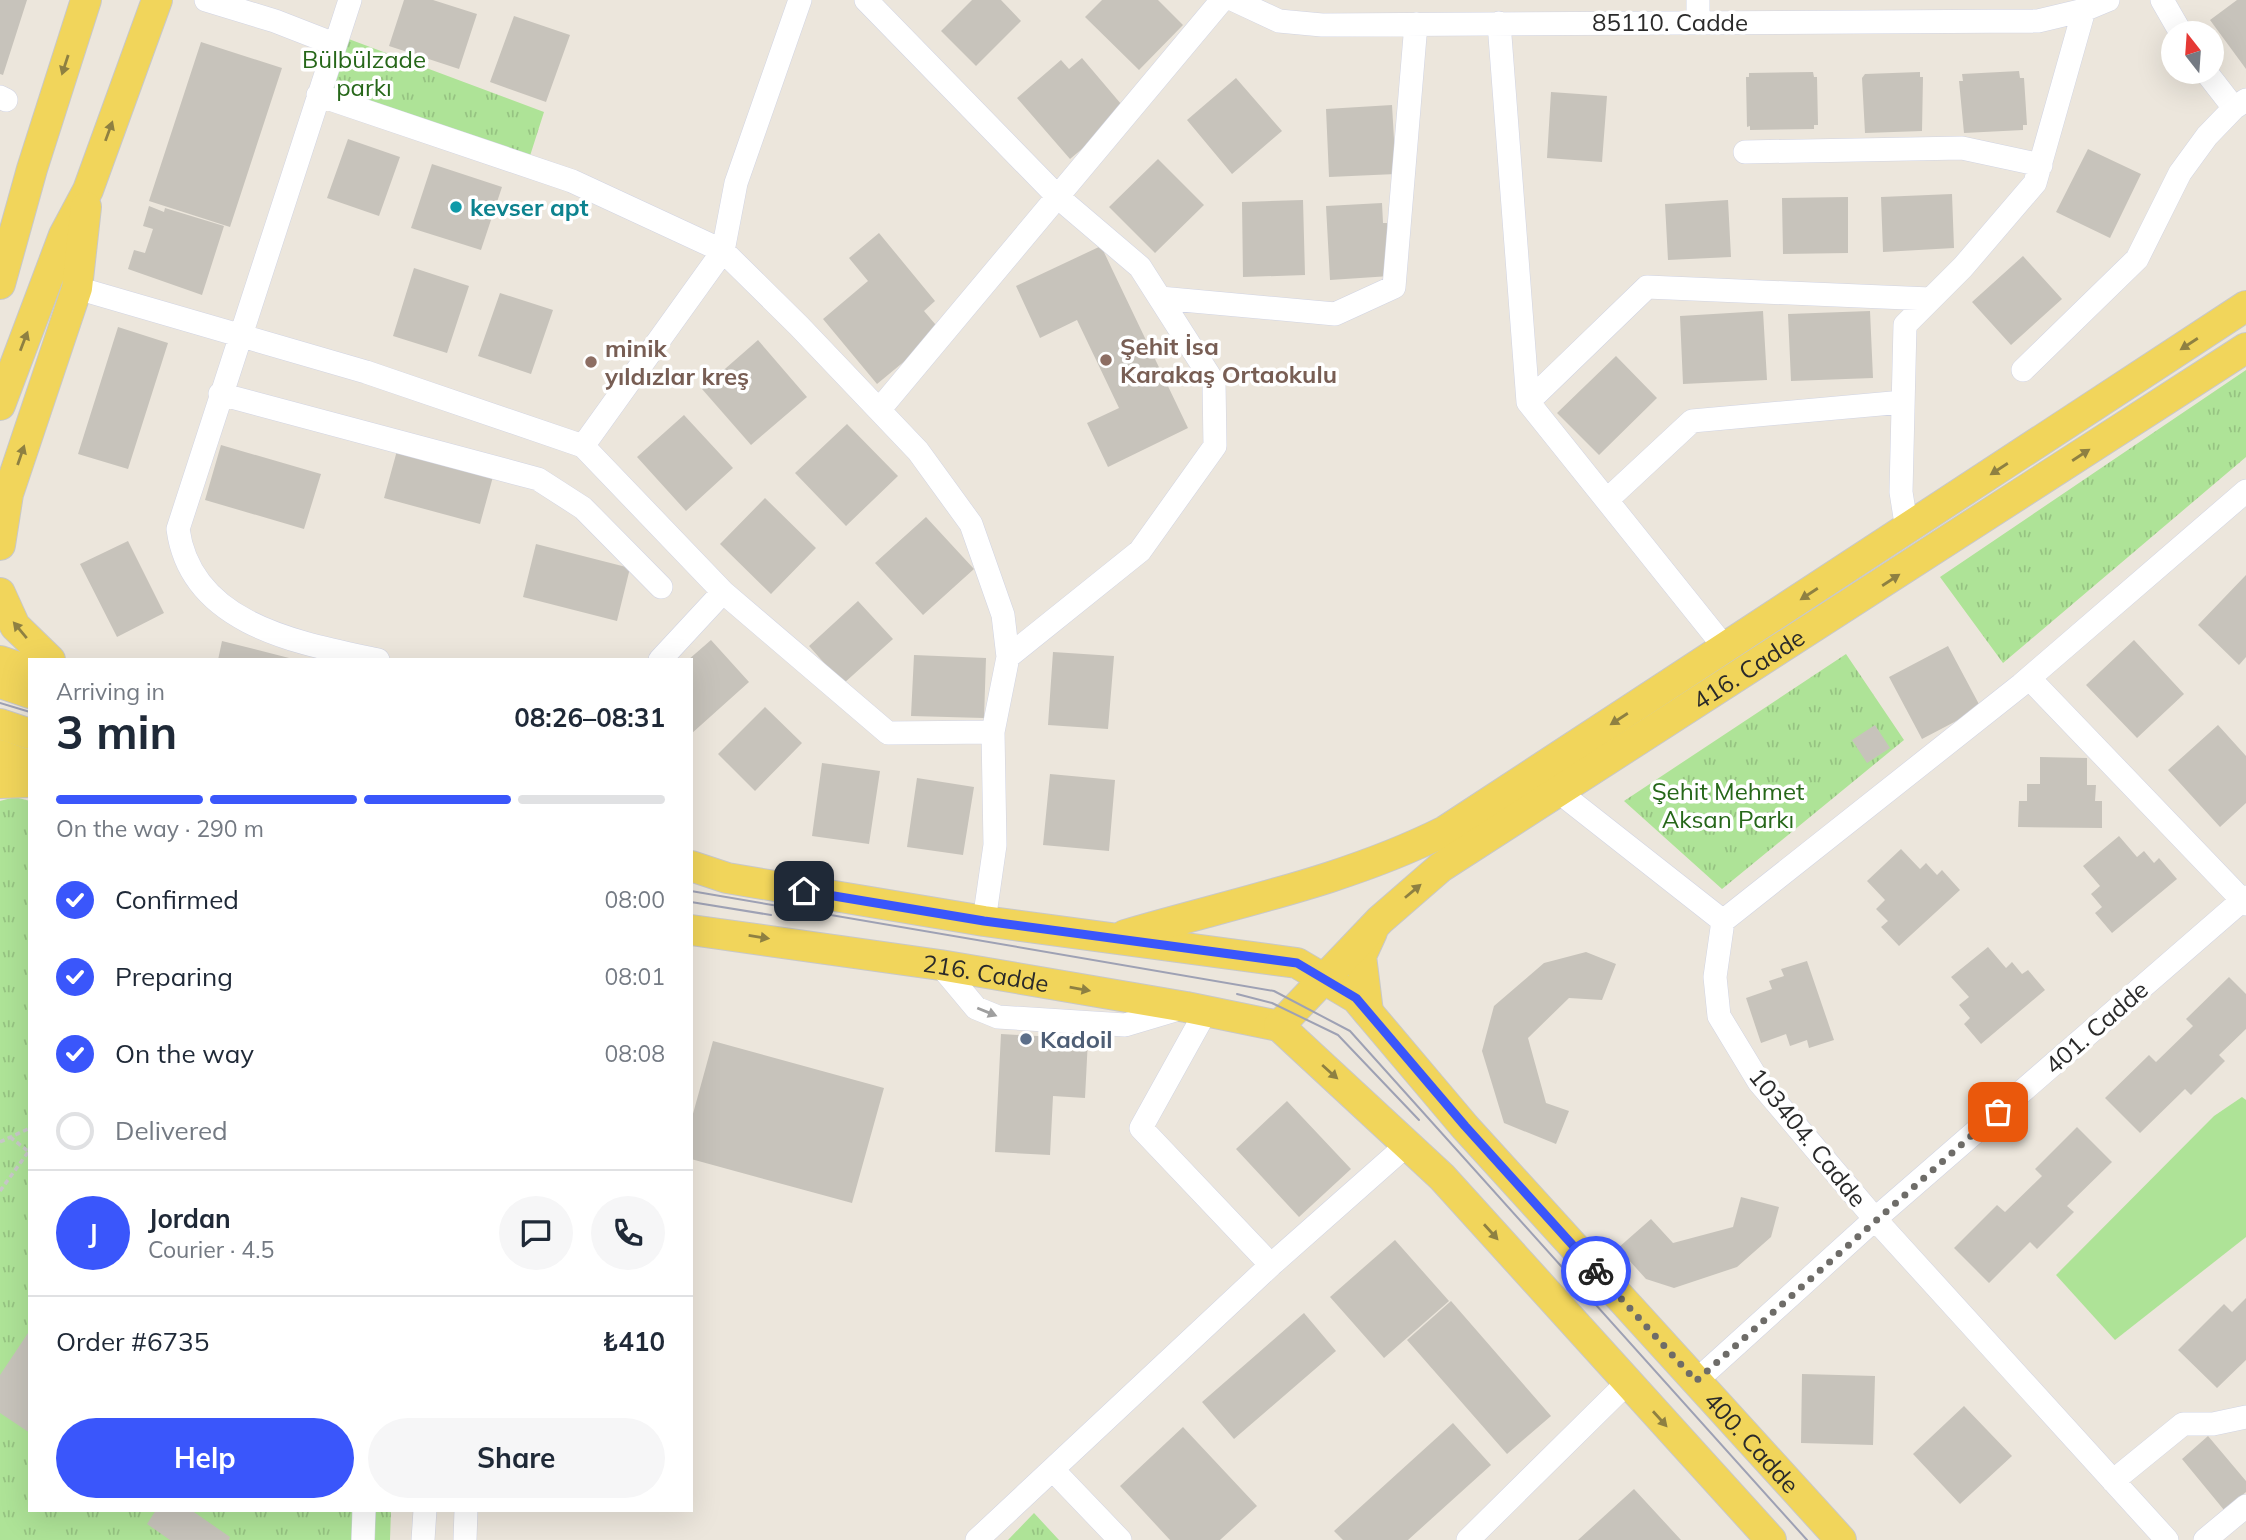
<!DOCTYPE html>
<html lang="en">
<head>
<meta charset="utf-8">
<style>
  body { margin:0; font-family:Mulish,sans-serif; background:#f6f6f7; color:#1f2937; height:100vh; display:flex; flex-direction:column; font-size:26px; white-space:nowrap }
  * { box-sizing:border-box; margin:0 }
  p { font-size:23px; color:#747a83 }
  .icon { flex:none; width:38px; height:38px; fill:none; stroke:currentColor; stroke-width:2; stroke-linecap:round; stroke-linejoin:round }
  .map { position:relative; flex:1; overflow:hidden }
  .side { position:absolute; left:28px; top:658px; width:665px; height:854px; display:flex; flex-direction:column; background:#fff; border-radius:0px; box-shadow:0 7px 28px #0002 }
  .side>* { flex:none }
  .needle { width:46px; rotate:343deg }
  .controls { position:absolute; left:2161px; top:21px; display:grid; gap:14px }
  .controls a { display:grid; place-items:center; width:63px; height:63px; border-radius:50%; background:#fff; box-shadow:0 7px 28px #0002; font-size:35px }
  .pin { position:absolute; display:grid; place-items:center; width:60px; height:60px; color:#fff; margin:-30px; border-radius:14px; box-shadow:0 4px 10px #0006 }
  .courier { position:absolute; display:grid; place-items:center; width:70px; height:70px; margin:-35px; border:5px solid #3a56fb; border-radius:50%; background:#fff; color:#222; box-shadow:0 2px 9px #0007 }
  .headline em { font-style:normal; font-weight:700 }
  .headline div { display:flex; flex-direction:column-reverse }
  .headline { display:flex; align-items:center; justify-content:space-between; height:119px; padding:0 28px }
  h1 { font-size:46px; font-weight:700; line-height:52px }
  .bar { display:grid; grid-template-columns:repeat(4,1fr); gap:10px 7px; align-content:center; height:84px; padding:0 28px }
  .bar i { height:9px; border-radius:5px; background:#e0e1e3 }
  .bar .current { background:#3a56fb }
  .bar p { grid-column:span 4 }
  .line { display:flex; align-items:center; gap:18px; padding:0 28px; border-top:2px solid #e0e1e3 }
  .line div { flex:1 }
  .round { display:grid; place-items:center; flex:none; width:74px; height:74px; border-radius:37px; background:#f6f6f7 }
  ol { padding:0 28px; list-style:none }
  li { display:flex; align-items:center; gap:21px; height:77px }
  li p { margin-inline-start:auto }
  li .icon { padding:7px; border-radius:50%; background:#3a56fb; color:#fff; stroke-width:4 }
  li:last-child { color:#747a83 }
  li i { width:38px; height:38px; border:4px solid #e0e1e3; border-radius:50% }
  .button { display:flex; gap:14px; margin-top:auto; padding:14px 28px }
  .button a { flex:1; height:80px; border-radius:42px; background:#3a56fb; color:#fff; font-size:28px; font-weight:700; line-height:80px; text-align:center }
  .button a+a { background:#f6f6f7; color:#1f2937 }
  .map>svg:first-child { display:block }
  .grass { fill:#aee397 }
  .park { fill:url(#park-tufts) }
  .building { fill:#c7c3bb }
  .lines { fill:none; stroke-linecap:round; stroke-linejoin:round }
  .minor-casing { stroke:#d1d4e3; stroke-width:24 }
  .major-casing { stroke:#c8c8c8; stroke-width:32 }
  .path { stroke:#c8c8c8; stroke-width:3.5; stroke-dasharray:5 3.5; stroke-linecap:butt }
  .minor { stroke:#fff; stroke-width:23 }
  .major { stroke:#f1d55b; stroke-width:30 }
  .tram { stroke:#9ea1b4; stroke-width:2 }
  .oneway { fill:#8e8042 }
  .oneway2 { fill:#9f9f9f }
  .done { stroke:#6e6c68; stroke-width:7; stroke-dasharray:0 12.6 }
  .route { stroke:#3a56fb; stroke-width:9 }
  .culture-dot { fill:#0f9aa8; stroke:#fff; stroke-width:2.5 }
  .education-dot { fill:#8d6e63; stroke:#fff; stroke-width:2.5 }
  .service-dot { fill:#5c6f8a; stroke:#fff; stroke-width:2.5 }
  .labels { text-anchor:middle; dominant-baseline:central; stroke-width:7; stroke-linejoin:round; paint-order:stroke }
  .street-label { font-size:24px; fill:#2a2a2a; stroke:#fff }
  .park-label { font-size:24px; fill:#266719; stroke:#fff }
  .culture-label { font-size:24px; font-weight:bold; fill:#0d838f; stroke:#fff; text-anchor:start }
  .education-label { font-size:24px; font-weight:bold; fill:#785e54; stroke:#fff; text-anchor:start }
  .service-label { font-size:24px; font-weight:bold; fill:#4e5e75; stroke:#fff; text-anchor:start }
</style>
</head>
<body>
<div class="map">
<svg width="2246" height="1540" viewBox="0 0 2246 1540">
  <defs>
    <pattern id="park-tufts" width="24" height="20" patternUnits="userSpaceOnUse" patternTransform="scale(1.75)"><rect width="24" height="20" fill="#aee397"/><path d="M3 7l-1-3M5 7V3M7 7l1-3M15 17l-1-3M17 17v-4M19 17l1-3" fill="none" stroke="#96c382"/></pattern>
  </defs>
  <rect width="100%" height="100%" fill="#ece6dc"/>
  <!-- grass -->
  <path class="grass" d="M2242,1097L2246,1100V1237L2115,1340L2056,1275L2214,1116Z"/>
  <!-- park -->
  <path class="park" d="M346,38L544,112L529,159L328,89Z
    M2246,370V457L2003,663L1940,577Z
    M1846,654L1904,740L1722,889L1624,801Z
    M15,797L30,801V1510H391L390,1540H0V801Z
    M1034,1513L1059,1540H1008Z"/>
  <!-- building -->
  <path class="building" d="M0,0H27L3,75L0,74Z
    M404,0H433L477,14L459,69L389,46Z
    M972,0H1001L1021,21L976,66L941,31Z
    M1102,0H1158L1183,25L1139,70L1085,17Z
    M2237,0H2246V69L2210,20Z
    M514,16L570,35L546,102L490,82Z
    M201,42L282,68L230,227L149,201Z
    M1082,58L1127,111L1070,159L1017,98L1061,60L1069,69Z
    M2019,71L2020,78H2024L2027,125H2023V130L1964,133L1959,81H1963L1962,74Z
    M1813,72L1814,77H1817L1818,125H1814V129L1750,130V126L1747,127L1746,77H1749V73Z
    M1920,72V77H1923L1922,131L1865,133L1862,78L1865,74Z
    M1236,78L1282,131L1232,174L1187,120Z
    M1551,92L1607,96L1602,162L1547,158Z
    M1392,105L1396,174L1329,177L1326,109Z
    M348,139L400,157L379,216L327,198Z
    M2088,149L2141,174L2110,238L2056,212Z
    M1158,159L1204,205L1155,253L1109,207Z
    M432,164L502,187L481,250L411,228Z
    M1952,194L1954,248L1883,252L1881,197Z
    M1848,197V253L1783,254L1782,198Z
    M1303,200L1305,275L1243,277L1242,202Z
    M1728,200L1731,257L1668,260L1665,204Z
    M1382,203L1383,223H1387L1390,276L1330,280L1326,206Z
    M149,206L164,212L165,208L224,226L202,295L128,269L134,250L145,253L153,229L143,226Z
    M879,233L935,301L924,311L941,331L877,384L823,319L868,281L849,258Z
    M1101,246L1188,428L1108,467L1087,423L1119,408L1077,320L1040,338L1016,286Z
    M2023,256L2062,299L2011,345L1972,302Z
    M414,268L469,286L447,353L393,336Z
    M500,293L553,310L531,374L478,356Z
    M1763,311L1767,380L1683,384L1680,316Z
    M1870,311L1873,378L1791,381L1788,314Z
    M118,327L168,343L128,469L78,454Z
    M758,340L807,397L751,445L702,389Z
    M1616,356L1657,398L1599,455L1557,413Z
    M684,415L733,468L686,511L637,457Z
    M847,424L898,476L846,526L795,473Z
    M221,445L321,474L304,529L205,500Z
    M398,447L494,473L480,524L384,498Z
    M765,498L816,548L771,594L720,544Z
    M926,517L974,569L923,615L875,563Z
    M128,541L164,613L117,637L80,564Z
    M536,544L630,568L617,621L523,597Z
    M2246,575V657L2239,665L2198,625Z
    M858,601L893,639L843,684L809,646Z
    M711,640L749,682L691,734V660H688Z
    M2134,640L2184,694L2137,738L2086,685Z
    M222,641L293,659V660H218Z
    M1948,646L1981,708L1922,739L1889,677Z
    M1053,652L1114,656L1108,729L1048,725Z
    M914,655L986,658L984,718L911,716Z
    M765,707L802,743L755,791L718,754Z
    M1875,725L1890,748L1867,763L1852,740Z
    M2218,725L2246,756V803L2220,827L2168,770Z
    M2040,757L2087,758V785H2096L2095,801H2102V828L2018,827L2019,801H2027V784H2040Z
    M822,763L880,771L869,844L812,836Z
    M1050,774L1115,780L1109,851L1043,845Z
    M917,778L974,787L963,855L907,847Z
    M2119,836L2137,857L2144,851L2154,863L2159,858L2177,879L2112,933L2095,913L2102,907L2091,894L2100,886L2083,866Z
    M1901,849L1920,869L1926,863L1937,875L1942,870L1960,890L1899,946L1881,927L1888,921L1876,909L1885,900L1867,881Z
    M1988,947L2006,968L2012,962L2022,974L2028,970L2045,990L1981,1044L1964,1024L1970,1018L1959,1005L1969,997L1951,977Z
    M1586,952L1616,964L1602,1000L1569,998L1528,1038L1546,1103L1569,1111L1556,1144L1504,1123L1482,1051L1494,1006L1544,963Z
    M1807,961L1834,1040L1809,1048L1807,1040L1790,1046L1786,1034L1761,1043L1746,998L1772,989L1769,981L1784,976L1781,969Z
    M2229,977L2246,994V1029L2219,1055L2225,1061L2191,1095L2185,1089L2140,1133L2105,1098L2149,1055L2156,1062L2193,1026L2186,1019Z
    M1001,1034L1088,1039L1085,1098L1053,1096L1050,1155L995,1152Z
    M713,1041L884,1088L852,1203L691,1159V1121Z
    M1287,1101L1351,1169L1299,1217L1236,1149Z
    M2077,1127L2112,1162L2067,1206L2074,1212L2037,1249L2030,1242L1989,1283L1954,1248L1997,1205L2005,1212L2042,1176L2035,1169Z
    M1741,1197L1779,1207L1771,1237L1737,1267L1674,1288L1646,1279L1618,1248L1651,1219L1673,1243L1733,1227Z
    M1395,1240L1449,1301L1384,1358L1330,1297Z
    M2246,1298V1360L2217,1388L2178,1350L2224,1304L2232,1312Z
    M1451,1301L1551,1416L1507,1454L1407,1340Z
    M1304,1313L1336,1351L1234,1439L1202,1402Z
    M30,1330V1433L0,1413V1375Z
    M1802,1374L1875,1376L1873,1445L1801,1443Z
    M1964,1406L2012,1456L1960,1504L1913,1454Z
    M1453,1423L1491,1465L1408,1540H1343L1334,1531Z
    M1183,1427L1257,1506L1220,1540H1170L1120,1486Z
    M2208,1436L2246,1481V1492L2224,1510L2182,1459Z
    M1634,1489L1681,1540H1578Z
    M156,1510H191L230,1537L229,1540H170L147,1524Z"/>
  <g class="lines">
    <defs>
      <path id="minor" d="M206,0L275,21L334,44
        M350,0L178,529C191,625 299,643 378,660
        M866,0L1059,198L1140,267L1214,383L1215,446L1140,551L1008,657
        M1234,0L1279,21L1322,25L2038,21L2084,10L2108,0
        M2162,0L2181,33
        M1698,22V0
        M1499,23L1528,402L1726,649
        M2206,72L2234,108L2246,100
        M318,95L572,181L723,251L799,326L918,451L971,524L1003,615L1008,657L993,732L995,845L984,921
        M0,97L6,100
        M1745,152L1962,148L2041,165
        M77,288L366,372L583,446L723,592L888,733L993,732
        M1160,298L1335,314L1394,287L1416,24
        M2023,370L2137,259L2180,173L2207,136L2234,108
        M220,394L538,479L583,508L661,587
        M1528,402L1647,287L1930,299
        M879,410L1222,0
        M583,446L723,251L736,183L800,0
        M1607,500L1692,421L1903,402
        M1907,530L1901,492L1905,325L1963,267L2035,183L2084,10
        M660,660L723,592
        M2029,678L2246,904
        M1559,792L1723,921L1715,977L1719,1016L1759,1082L1875,1219L2167,1540
        M1723,921L2021,685L2246,491
        M940,965L976,1008L998,1017L1125,1025L1182,1008
        M1206,1011L1141,1128L1271,1265
        M1696,1381L1875,1219L2246,897
        M1054,1471L1120,1540
        M2113,1481L2183,1424H2213L2246,1417
        M363,1540L364,1510
        M423,1540L425,1510
        M465,1540L466,1510
        M977,1540L1271,1265L1409,1143
        M1468,1540L1627,1383
        M2205,1540L2246,1506"/>
      <g id="major">
        <path d="M0,284L32,169L86,0"/>
        <path d="M0,405L64,235L88,190L157,0"/>
        <path d="M0,545L8,494L77,288L86,207"/>
        <path d="M0,593L15,626L50,660"/>
        <path d="M0,661L30,671"/>
        <path d="M0,683L30,693"/>
        <path d="M0,724L30,734"/>
        <path d="M0,755L30,766"/>
        <path d="M0,783L30,782"/>
        <path id="s1" d="M691,866L727,878L984,921L1297,963L1356,998L1465,1127L1841,1540"/>
        <path id="s2" d="M691,930L940,965L1186,1007L1279,1026"/>
        <path d="M1125,935C1233,903 1343,882 1445,831L2246,306"/>
        <path d="M1368,1012L1361,956L1372,932"/>
        <path id="s3" d="M1279,1026L1380,920L1441,867L2246,348"/>
        <path d="M1279,1026L1442,1177L1771,1540"/>
      </g>
    </defs>
    <!-- minor casing -->
    <use href="#minor" class="minor-casing"/>
    <!-- major casing -->
    <use href="#major" class="major-casing"/>
    <!-- path -->
    <path class="path" d="M10,1137L28,1151
      M0,1142L30,1128
      M0,1191L29,1151"/>
    <!-- minor -->
    <use href="#minor" class="minor"/>
    <!-- major -->
    <use href="#major" class="major"/>
    <!-- tram -->
    <path class="tram" d="M0,703L30,712
      M691,891L1274,991L1350,1031L1807,1540
      M691,902L771,915
      M1237,994L1272,1003L1338,1035L1419,1120"/>
  </g>
  <!-- one-way arrows -->
  <defs><path id="oneway-solid" d="M-6-.8H1V-3.2L6.5 0L1 3.2V.8H-6Z" transform="scale(1.75)"/></defs>
  <g class="oneway">
    <use href="#oneway-solid" transform="translate(65 65) rotate(108)"/>
    <use href="#oneway-solid" transform="translate(109 131) rotate(-70)"/>
    <use href="#oneway-solid" transform="translate(24 341) rotate(-69)"/>
    <use href="#oneway-solid" transform="translate(2189 344) rotate(147)"/>
    <use href="#oneway-solid" transform="translate(21 455) rotate(-71)"/>
    <use href="#oneway-solid" transform="translate(2081 455) rotate(-33)"/>
    <use href="#oneway-solid" transform="translate(1999 469) rotate(147)"/>
    <use href="#oneway-solid" transform="translate(1891 580) rotate(-33)"/>
    <use href="#oneway-solid" transform="translate(1809 594) rotate(147)"/>
    <use href="#oneway-solid" transform="translate(20 630) rotate(-130)"/>
    <use href="#oneway-solid" transform="translate(1619 719) rotate(147)"/>
    <use href="#oneway-solid" transform="translate(1413 891) rotate(-40)"/>
    <use href="#oneway-solid" transform="translate(759 937) rotate(9)"/>
    <use href="#oneway-solid" transform="translate(1080 989) rotate(10)"/>
    <use href="#oneway-solid" transform="translate(1330 1072) rotate(42)"/>
    <use href="#oneway-solid" transform="translate(1491 1232) rotate(48)"/>
    <use href="#oneway-solid" transform="translate(1660 1419) rotate(48)"/>
  </g>
  <use class="oneway2" href="#oneway-solid" transform="translate(987 1012) rotate(22)"/>
  <g class="lines">
    <!-- done -->
    <path class="done" d="M1596,1271L1696,1381L1998,1112"/>
    <!-- route -->
    <path class="route" d="M804,891L984,921L1297,963L1356,998L1465,1126L1596,1271"/>
  </g>
  <!-- markers -->
  <circle class="culture-dot" cx="456" cy="207" r="7"/>
  <g class="education-dot">
    <circle cx="1106" cy="360" r="7"/>
    <circle cx="591" cy="362" r="7"/>
  </g>
  <circle class="service-dot" cx="1026" cy="1039" r="7"/>
  <g class="labels">
    <!-- street labels -->
    <g class="street-label">
      <text x="1670" y="22">85110. Cadde</text>
      <text stroke="none"><textPath href="#s3" startOffset="593">416. Cadde</textPath></text>
      <text stroke="none"><textPath href="#s2" startOffset="298">216. Cadde</textPath></text>
      <text transform="translate(2096 1027) rotate(-41)">401. Cadde</text>
      <text transform="translate(1808 1137) rotate(51)">103404. Cadde</text>
      <text stroke="none"><textPath href="#s1" startOffset="1278">400. Cadde</textPath></text>
    </g>
    <!-- park labels -->
    <g class="park-label">
      <text x="364" y="59">Bülbülzade<tspan x="364" dy="28">parkı</tspan></text>
      <text x="1728" y="791">Şehit Mehmet<tspan x="1728" dy="28">Aksan Parkı</tspan></text>
    </g>
    <!-- culture labels -->
    <g class="culture-label">
      <text x="470" y="207">kevser apt</text>
    </g>
    <!-- education labels -->
    <g class="education-label">
      <text x="1120" y="346">Şehit İsa<tspan x="1120" dy="28">Karakaş Ortaokulu</tspan></text>
      <text x="605" y="348">minik<tspan x="605" dy="28">yıldızlar kreş</tspan></text>
    </g>
    <!-- service labels -->
    <g class="service-label">
      <text x="1040" y="1039">Kadoil</text>
    </g>
  </g>
</svg>
<div class="controls">
<a><svg class="needle" viewBox="-14 -14 28 28"><path d="M0-13l5 13h-10z" fill="#e53935"/><path d="M0 13l5-13h-10z" fill="#747a83"/></svg></a>
</div>
<div class="pin" style="left:1998px;top:1112px;background:#ea580c"><svg class="icon" aria-label="bag" viewBox="0 0 24 24"><path d="M5 8h14l-1 12H6zM9 8a3 3 0 0 1 6 0"/></svg></div>
<div class="pin" style="left:804px;top:891px;background:#1f2937"><svg class="icon" aria-label="home" viewBox="0 0 24 24"><path d="M3 11l9-7 9 7M6 9v11h12V9"/></svg></div>
<div class="courier" style="left:1596px;top:1271px"><svg class="icon" aria-label="bike" viewBox="0 0 24 24"><circle cx="6" cy="16" r="4"/><circle cx="18" cy="16" r="4"/><path d="M6 16l4-8h5l3 8M10 8l3 8H6M13 5h3"/></svg></div>
<section class="side">
<div class="headline"><div><h1>3 min</h1><p>Arriving in</p></div><em>08:26–08:31</em></div>
<div class="bar"><i class="current"></i><i class="current"></i><i class="current"></i><i></i><p>On the way · 290 m</p></div>
<ol>
<li><svg class="icon" aria-label="check" viewBox="0 0 24 24"><path d="M5 12l5 5 9-10"/></svg>Confirmed<p>08:00</p></li>
<li><svg class="icon" aria-label="check" viewBox="0 0 24 24"><path d="M5 12l5 5 9-10"/></svg>Preparing<p>08:01</p></li>
<li><svg class="icon" aria-label="check" viewBox="0 0 24 24"><path d="M5 12l5 5 9-10"/></svg>On the way<p>08:08</p></li>
<li><i></i>Delivered</li>
</ol>
<div class="line" style="height:126px"><b class="round" style="background:#3a56fb;color:#fff">J</b><div><b>Jordan</b><p>Courier · 4.5</p></div><a class="round"><svg class="icon" aria-label="chat" viewBox="0 0 24 24"><path d="M4 5h16v11H9l-5 4z"/></svg></a><a class="round"><svg class="icon" aria-label="phone" viewBox="0 0 24 24"><path d="M5 4h4l2 5-3 2q2 4 5 5l2-3 5 2v4C11 20 4 13 5 4z"/></svg></a></div>
<div class="line" style="height:91px"><div>Order #6735</div><b>₺410</b></div>
<div class="button"><a>Help</a><a>Share</a></div>
</section>
</div>
</body>
</html>
